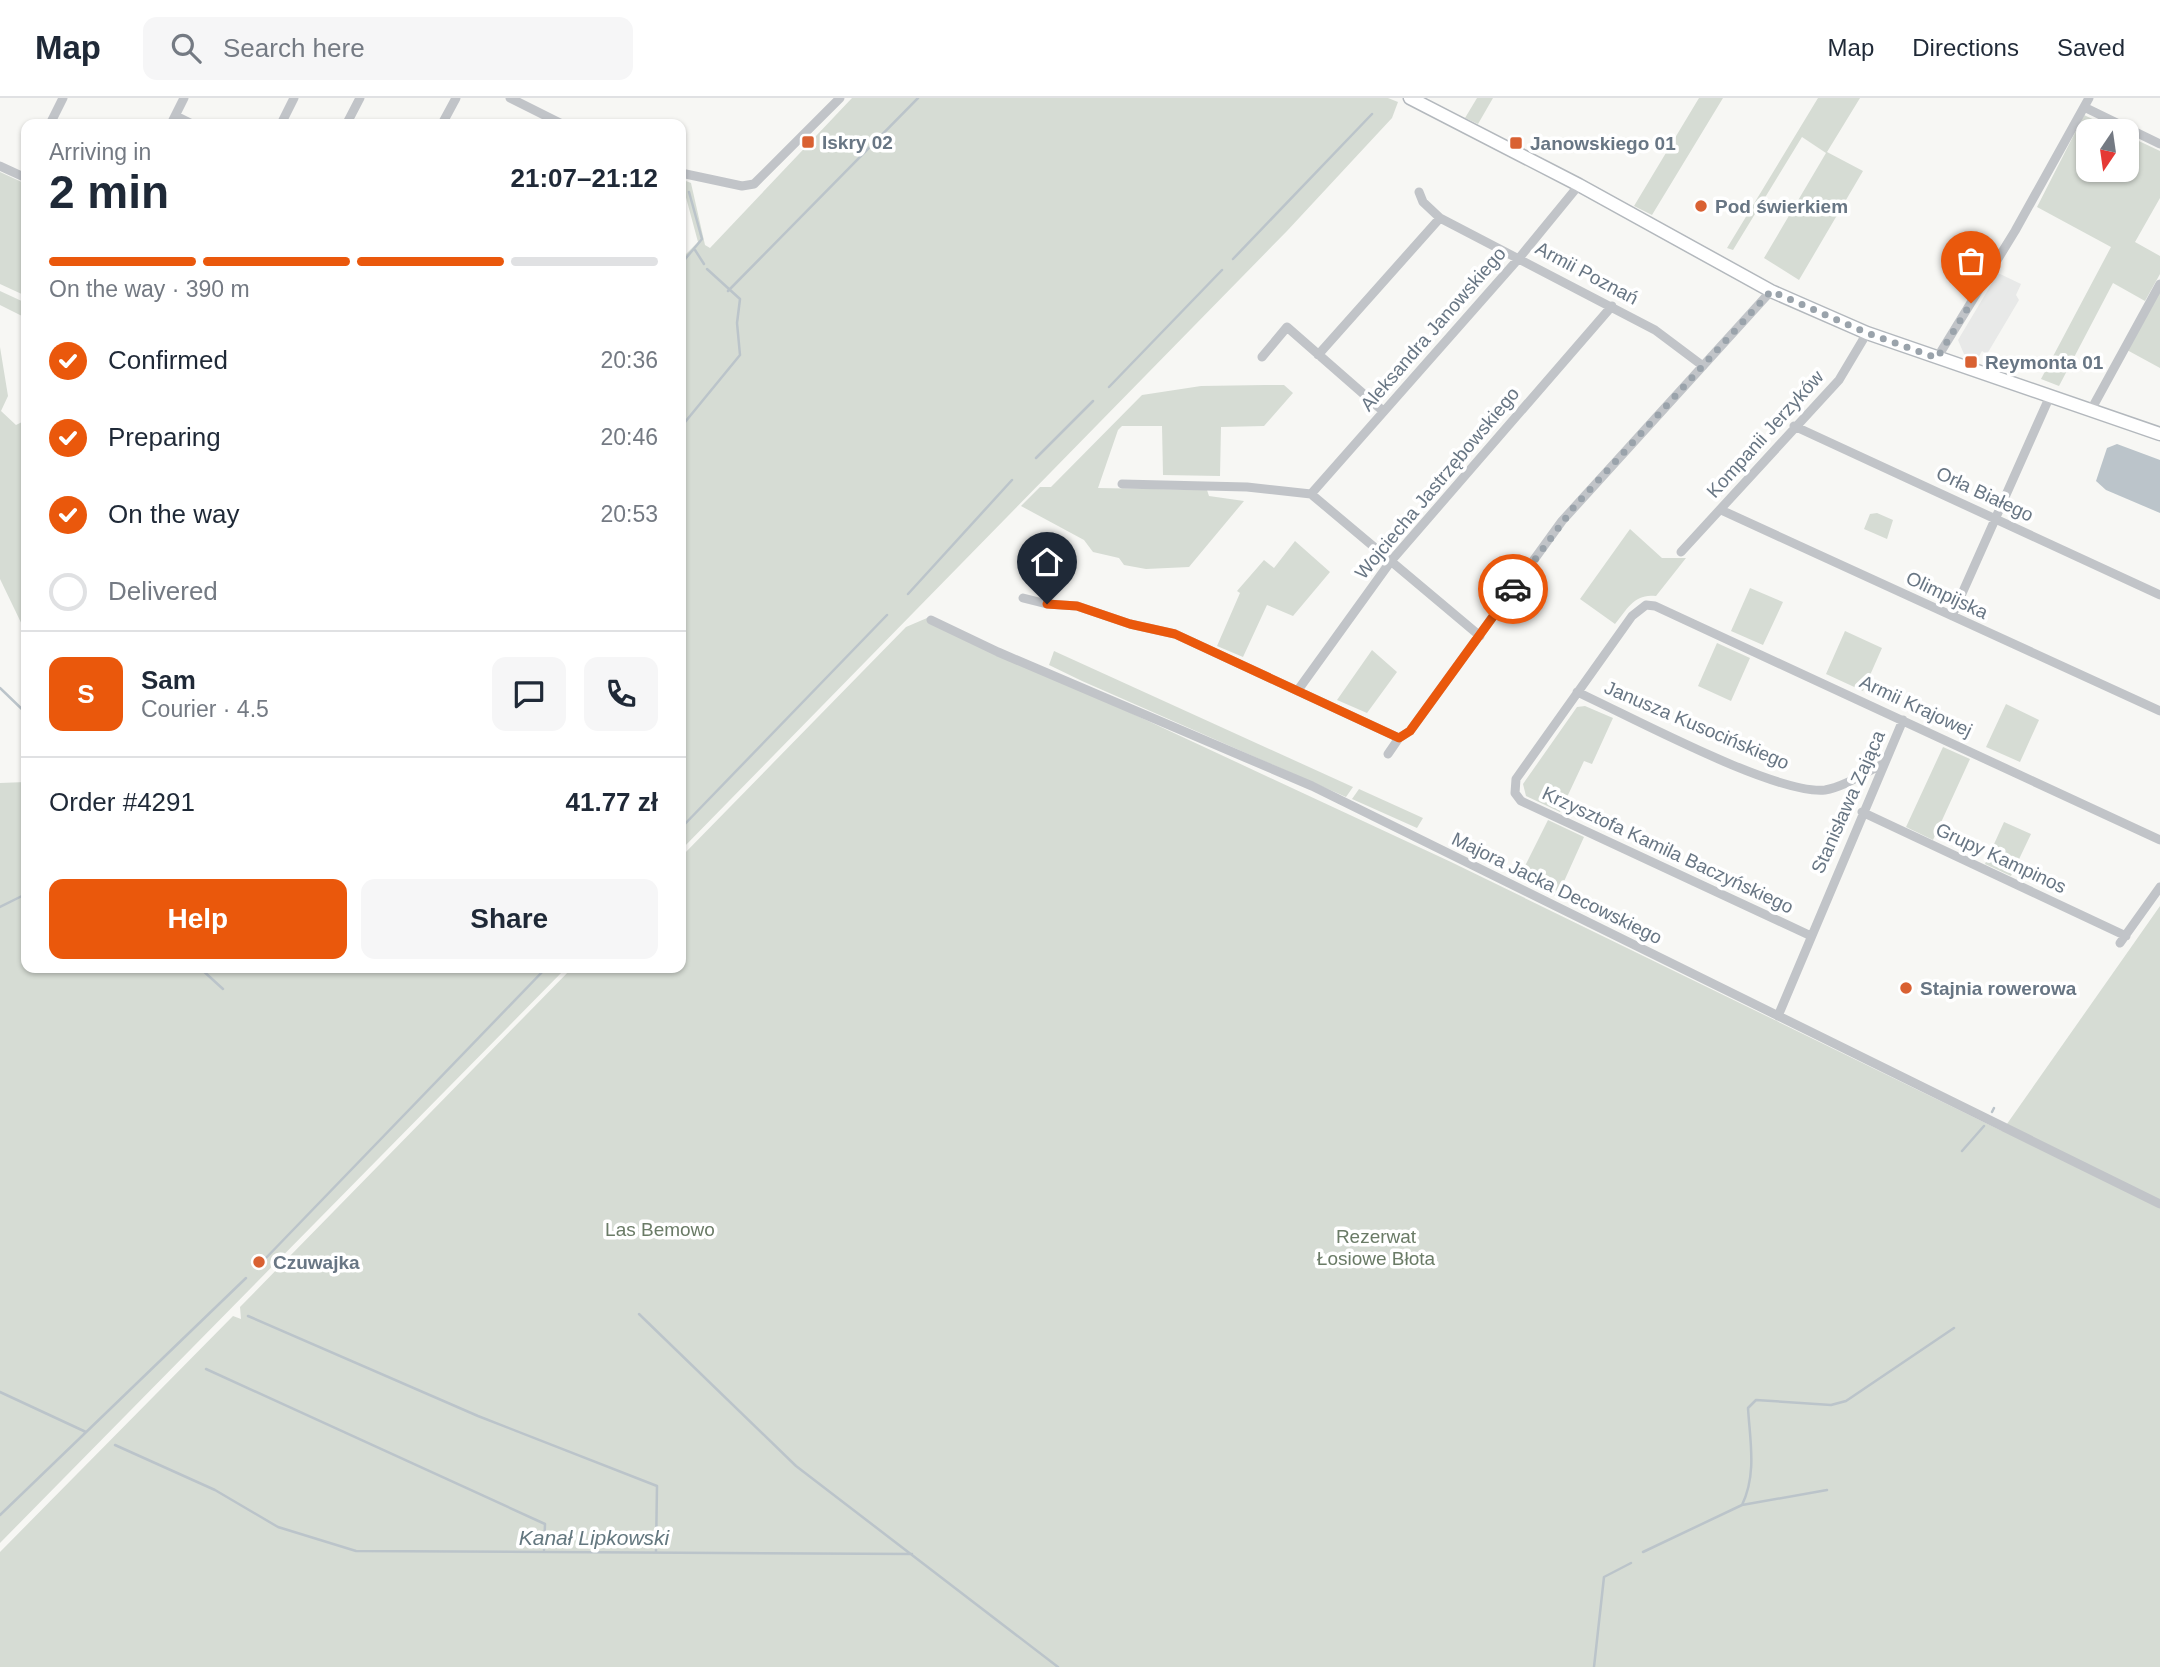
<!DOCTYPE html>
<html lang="en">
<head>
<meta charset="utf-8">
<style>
  body { margin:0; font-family:Arial,sans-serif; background:#f6f6f7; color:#1f2937; height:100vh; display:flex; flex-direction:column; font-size:26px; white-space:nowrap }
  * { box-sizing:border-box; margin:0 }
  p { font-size:23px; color:#747a83 }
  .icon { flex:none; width:38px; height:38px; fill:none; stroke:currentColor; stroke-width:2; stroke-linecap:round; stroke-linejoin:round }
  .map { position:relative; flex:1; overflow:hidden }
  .panel { position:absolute; left:21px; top:21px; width:665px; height:854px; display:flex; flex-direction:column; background:#fff; border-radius:14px; box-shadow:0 2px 5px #0004 }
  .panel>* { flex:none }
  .needle { width:46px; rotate:193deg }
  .fabs { position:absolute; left:2076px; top:21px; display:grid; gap:14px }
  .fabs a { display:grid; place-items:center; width:63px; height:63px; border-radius:14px; background:#fff; box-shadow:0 2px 5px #0004; font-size:35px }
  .pin { position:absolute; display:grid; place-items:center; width:60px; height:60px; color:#fff; margin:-72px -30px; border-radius:50% 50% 50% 0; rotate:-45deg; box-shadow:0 0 7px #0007 }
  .pin .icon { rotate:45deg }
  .courier { position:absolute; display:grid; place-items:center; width:70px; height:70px; margin:-35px; border:5px solid #ea580c; border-radius:50%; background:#fff; color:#222; box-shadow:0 2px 9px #0007 }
  .overview em { font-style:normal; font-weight:800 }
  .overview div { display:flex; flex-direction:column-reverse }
  .overview { display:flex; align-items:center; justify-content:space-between; height:119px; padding:0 28px }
  h1 { font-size:46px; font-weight:800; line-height:52px }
  .bar { display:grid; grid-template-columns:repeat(4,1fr); gap:10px 7px; align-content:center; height:84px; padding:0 28px }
  .bar i { height:9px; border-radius:5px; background:#e0e1e3 }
  .bar .on { background:#ea580c }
  .bar p { grid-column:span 4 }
  .line { display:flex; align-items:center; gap:18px; padding:0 28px; border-top:2px solid #e0e1e3 }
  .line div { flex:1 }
  .round { display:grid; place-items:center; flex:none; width:74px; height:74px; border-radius:14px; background:#f6f6f7 }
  ol { padding:0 28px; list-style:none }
  li { display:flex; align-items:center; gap:21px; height:77px }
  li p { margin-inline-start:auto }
  li .icon { padding:7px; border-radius:50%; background:#ea580c; color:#fff; stroke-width:4 }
  li:last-child { color:#747a83 }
  li i { width:38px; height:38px; border:4px solid #e0e1e3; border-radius:50% }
  .primary-button { display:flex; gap:14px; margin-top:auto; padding:14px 28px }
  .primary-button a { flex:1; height:80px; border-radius:14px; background:#ea580c; color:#fff; font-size:28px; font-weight:800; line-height:80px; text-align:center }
  .primary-button a+a { background:#f6f6f7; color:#1f2937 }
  header { display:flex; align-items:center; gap:42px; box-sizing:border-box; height:98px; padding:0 35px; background:#fff; border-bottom:2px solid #e0e1e3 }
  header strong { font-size:33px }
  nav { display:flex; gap:38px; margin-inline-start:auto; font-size:24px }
  .search { width:490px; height:63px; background:#f6f6f7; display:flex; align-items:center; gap:18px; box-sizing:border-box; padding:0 24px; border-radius:14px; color:#747a83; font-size:26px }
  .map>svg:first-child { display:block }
  .built { fill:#e8e9e8 }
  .green { fill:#d6dcd4 }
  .water { fill:#bbc4ca }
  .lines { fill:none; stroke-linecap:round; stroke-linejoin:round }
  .stream { stroke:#bbc4ca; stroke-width:2.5 }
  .secondary-casing { stroke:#b3b8bd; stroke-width:15 }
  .street { stroke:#c1c4c8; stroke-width:9 }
  .secondary { stroke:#fff; stroke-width:12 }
  .done { stroke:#9aa3ab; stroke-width:7; stroke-dasharray:0 12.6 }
  .route { stroke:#ea580c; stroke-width:9 }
  .poi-dot { fill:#d96132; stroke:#fff; stroke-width:2.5 }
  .labels { text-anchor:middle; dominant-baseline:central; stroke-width:7; stroke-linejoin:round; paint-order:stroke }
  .poi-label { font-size:19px; font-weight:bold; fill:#687684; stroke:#fff; text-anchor:start }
  .street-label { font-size:19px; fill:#687684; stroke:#fff }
  .park-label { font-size:19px; fill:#6a7b66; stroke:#fff }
  .water-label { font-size:21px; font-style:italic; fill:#63777f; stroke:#fff }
</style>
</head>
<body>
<header>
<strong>Map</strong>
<div class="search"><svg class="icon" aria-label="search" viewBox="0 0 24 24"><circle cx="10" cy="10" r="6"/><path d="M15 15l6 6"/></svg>Search here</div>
<nav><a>Map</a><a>Directions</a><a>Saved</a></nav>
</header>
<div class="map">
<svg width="2160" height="1569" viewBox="0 0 2160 1569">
  <rect width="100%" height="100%" fill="#f7f7f4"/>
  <!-- built -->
  <path class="built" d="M1998,175L2021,186L2016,197L2019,202L1987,256L1982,253L1978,260L1964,256L1958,242Z"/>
  <!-- green -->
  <path class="green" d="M852,0H1388L1398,4L1392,20L1287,133L681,752V161L698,144L681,81L691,85L705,147L710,150Z
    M1477,0H1493L1478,26L1465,20Z
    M1699,0H1723L1652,117L1634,108Z
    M1818,0H1860L1827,54L1863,73L1799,182L1764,160L1826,55L1802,39L1733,152L1727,150Z
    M2084,17L2118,33H2088V72H2126V37L2160,53V100L2135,144L2160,158V176L2145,203L2113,185L2059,288L2041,281L2111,149L2037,109Z
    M0,74L26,86V198L0,186Z
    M2160,192V270L2127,252Z
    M0,193L26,205V220L0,207Z
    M0,249L8,298L1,313L16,327L26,322V535L0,481Z
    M1265,287H1284L1293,295L1264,328L1221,329L1220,378L1163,377L1162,328H1122L1118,332L1098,390L1207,392L1209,398L1244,403L1189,469L1146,471L1124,467L1119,460L1093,454L1084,442L1021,408L1040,389H1051L1142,297L1201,288Z
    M1877,415L1893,422L1887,441L1864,431L1870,416Z
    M1630,431L1662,460H1686L1656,498C1635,495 1627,511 1615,526L1580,501Z
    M1295,443L1330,474L1293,518L1267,507L1243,559L1217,548L1240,495L1237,493L1264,462L1274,470Z
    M1750,490L1783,504L1763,547L1731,533Z
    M927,520L1451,764L2002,1033L2160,808V1569H0V1454L233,1218L241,1221L240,1209L572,870H681V759L906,529Z
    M1845,533L1882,550L1863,593L1826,576Z
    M1717,545L1750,560L1731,603L1698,588Z
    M1372,552L1397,574L1367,615L1337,602Z
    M1054,553L1353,689L1346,699L1082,583L1049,567Z
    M2006,606L2039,622L2020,664L1986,649Z
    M1585,608L1613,620L1592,666L1584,663L1560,714L1526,698L1523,686L1577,609Z
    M1943,649L1970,661L1933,742L1906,729Z
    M26,684V870H566L0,1445V685Z
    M1359,691L1423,720L1417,730L1352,701Z
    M1548,722L1584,739L1557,799L1519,780Z
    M2004,724L2031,736L2011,778L1985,766Z"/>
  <!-- water -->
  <path class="water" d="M2117,346L2160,362V415L2106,392L2096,383L2107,350Z"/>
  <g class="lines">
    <!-- stream -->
    <path class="stream" d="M695,152L704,166
      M1233,161L1372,16
      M681,166L702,141L689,94
      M728,193L918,0
      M1109,289L1222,172
      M681,329L740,257L737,225L740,201L707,171
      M1036,360L1093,303
      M908,496L1012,382
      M0,590L26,615
      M681,730L887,517
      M0,809L26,796
      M200,870L223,891
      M1992,1014L1994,1010
      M1962,1053L1984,1028
      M264,1162L546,870
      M639,1216L796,1368L1058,1569
      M248,1218L478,1318L657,1388L656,1453
      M206,1271L545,1426L544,1452
      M0,1294L86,1334
      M115,1347L215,1392L278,1429L356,1453L912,1456
      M1742,1407L1827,1392
      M0,1417L246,1180
      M1643,1454L1742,1407C1757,1376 1750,1343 1748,1310L1756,1302L1831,1307L1846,1303L1954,1230
      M1594,1569L1604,1479L1631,1465"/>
    <defs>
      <path id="secondary" d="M1410,0L1579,87L1771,193L1867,235L2160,336"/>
    </defs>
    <!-- secondary casing -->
    <use href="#secondary" class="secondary-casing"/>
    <!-- street -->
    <path class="street" d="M510,0L562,26
      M2084,9L2160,46
      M176,18L192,26
      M347,25L360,0
      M50,26L63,0
      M171,26L184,0
      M281,26L294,0
      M442,26L456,0
      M0,68L26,80
      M681,75L742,88L754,86L840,0
      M1419,94L1423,104L1440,120L1655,232L1703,268
      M1318,257L1440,120
      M1262,259L1287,229L1383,313
      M1937,260L2015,133L2089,0
      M2091,312L2160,186
      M1794,328L2160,497
      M1122,386L1247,389L1311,396
      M1311,396L1520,159L1579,87
      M1311,396L1480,538
      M1721,412L2160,613
      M1681,454L1839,282L1867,235
      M1023,500L1047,506L1077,508L1130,526L1175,536L1399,640
      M1952,518L2050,298
      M931,522L998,554L1312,688L2160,1106
      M1298,592L1391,463L1612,208
      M1577,594C1628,617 1775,697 1825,692C1844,689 1866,674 1883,666
      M1388,656L1399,640L1410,633L1562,423L1771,193
      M1862,714L2126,838
      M1809,837L1521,703L1515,695L1516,681L1632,518L1646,507L1655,508L2160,742
      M2120,845L2160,789
      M1778,918L1903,622"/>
    <!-- secondary -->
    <use href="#secondary" class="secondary"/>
  </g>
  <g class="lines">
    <!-- done -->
    <path class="done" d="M1513,491L1574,409L1771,193L1867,235L1937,260L1971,205"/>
    <!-- route -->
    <path class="route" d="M1047,506L1077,508L1130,526L1175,536L1399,640L1410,633L1513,491"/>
  </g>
  <!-- markers -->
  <g class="poi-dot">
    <rect x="801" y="37" width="14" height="14" rx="3.5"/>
    <rect x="1509" y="38" width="14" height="14" rx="3.5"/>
    <circle cx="1701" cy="108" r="7"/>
    <rect x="1964" y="257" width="14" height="14" rx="3.5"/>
    <circle cx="1906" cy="890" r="7"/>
    <circle cx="259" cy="1164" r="7"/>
  </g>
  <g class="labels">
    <!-- poi labels -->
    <g class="poi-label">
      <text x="822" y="44">Iskry 02</text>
      <text x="1530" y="45">Janowskiego 01</text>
      <text x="1715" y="108">Pod świerkiem</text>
      <text x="1985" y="264">Reymonta 01</text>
      <text x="1920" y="890">Stajnia rowerowa</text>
      <text x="273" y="1164">Czuwajka</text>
    </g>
    <!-- street labels -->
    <g class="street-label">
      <text transform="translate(1587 175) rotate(28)">Armii Poznań</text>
      <text transform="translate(1433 231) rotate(-49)">Aleksandra Janowskiego</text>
      <text transform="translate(1765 336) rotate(-48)">Kompanii Jerzyków</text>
      <text transform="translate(1437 385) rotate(-50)">Wojciecha Jastrzębowskiego</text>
      <text transform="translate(1985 396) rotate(25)">Orła Białego</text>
      <text transform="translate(1947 497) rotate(25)">Olimpijska</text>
      <text transform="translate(1916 608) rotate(25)">Armii Krajowej</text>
      <text transform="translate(1697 627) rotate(23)">Janusza Kusocińskiego</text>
      <text transform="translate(1848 704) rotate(-66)">Stanisława Zająca</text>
      <text transform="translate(1668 752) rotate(25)">Krzysztofa Kamila Baczyńskiego</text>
      <text transform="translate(2001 760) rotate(25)">Grupy Kampinos</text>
      <text transform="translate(1557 790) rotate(26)">Majora Jacka Decowskiego</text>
    </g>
    <!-- park labels -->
    <g class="park-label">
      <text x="660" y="1131">Las Bemowo</text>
      <text x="1376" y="1138">Rezerwat<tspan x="1376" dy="22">Łosiowe Błota</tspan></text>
    </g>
    <!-- water labels -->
    <g class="water-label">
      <text x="594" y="1439">Kanał Lipkowski</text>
    </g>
  </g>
</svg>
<div class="fabs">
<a><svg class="needle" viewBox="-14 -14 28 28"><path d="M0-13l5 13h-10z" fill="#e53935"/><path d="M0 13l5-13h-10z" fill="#747a83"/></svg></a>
</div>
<div class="pin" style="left:1971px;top:205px;background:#ea580c"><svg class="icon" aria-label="bag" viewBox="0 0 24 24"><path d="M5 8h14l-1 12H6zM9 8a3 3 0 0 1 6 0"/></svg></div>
<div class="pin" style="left:1047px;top:506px;background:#1f2937"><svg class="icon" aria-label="home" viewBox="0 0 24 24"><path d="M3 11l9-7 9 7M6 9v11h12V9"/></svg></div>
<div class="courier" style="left:1513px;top:491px"><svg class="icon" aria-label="car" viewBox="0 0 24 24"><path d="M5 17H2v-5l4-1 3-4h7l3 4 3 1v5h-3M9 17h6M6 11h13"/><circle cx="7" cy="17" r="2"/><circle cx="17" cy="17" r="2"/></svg></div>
<section class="panel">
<div class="overview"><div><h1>2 min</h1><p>Arriving in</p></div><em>21:07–21:12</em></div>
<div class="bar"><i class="on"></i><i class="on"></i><i class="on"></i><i></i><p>On the way · 390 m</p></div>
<ol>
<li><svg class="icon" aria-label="check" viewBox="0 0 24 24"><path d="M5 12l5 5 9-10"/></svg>Confirmed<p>20:36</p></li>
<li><svg class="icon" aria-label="check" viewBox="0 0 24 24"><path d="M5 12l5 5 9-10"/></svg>Preparing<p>20:46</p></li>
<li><svg class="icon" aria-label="check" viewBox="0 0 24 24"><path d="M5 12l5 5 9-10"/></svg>On the way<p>20:53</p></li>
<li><i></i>Delivered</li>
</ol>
<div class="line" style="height:126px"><b class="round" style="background:#ea580c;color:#fff">S</b><div><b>Sam</b><p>Courier · 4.5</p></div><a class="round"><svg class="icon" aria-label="chat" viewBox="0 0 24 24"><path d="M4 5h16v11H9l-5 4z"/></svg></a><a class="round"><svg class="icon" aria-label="phone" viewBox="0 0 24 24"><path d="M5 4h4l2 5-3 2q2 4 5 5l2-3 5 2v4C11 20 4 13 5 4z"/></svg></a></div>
<div class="line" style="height:91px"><div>Order #4291</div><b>41.77 zł</b></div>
<div class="primary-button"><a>Help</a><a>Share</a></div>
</section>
</div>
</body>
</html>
